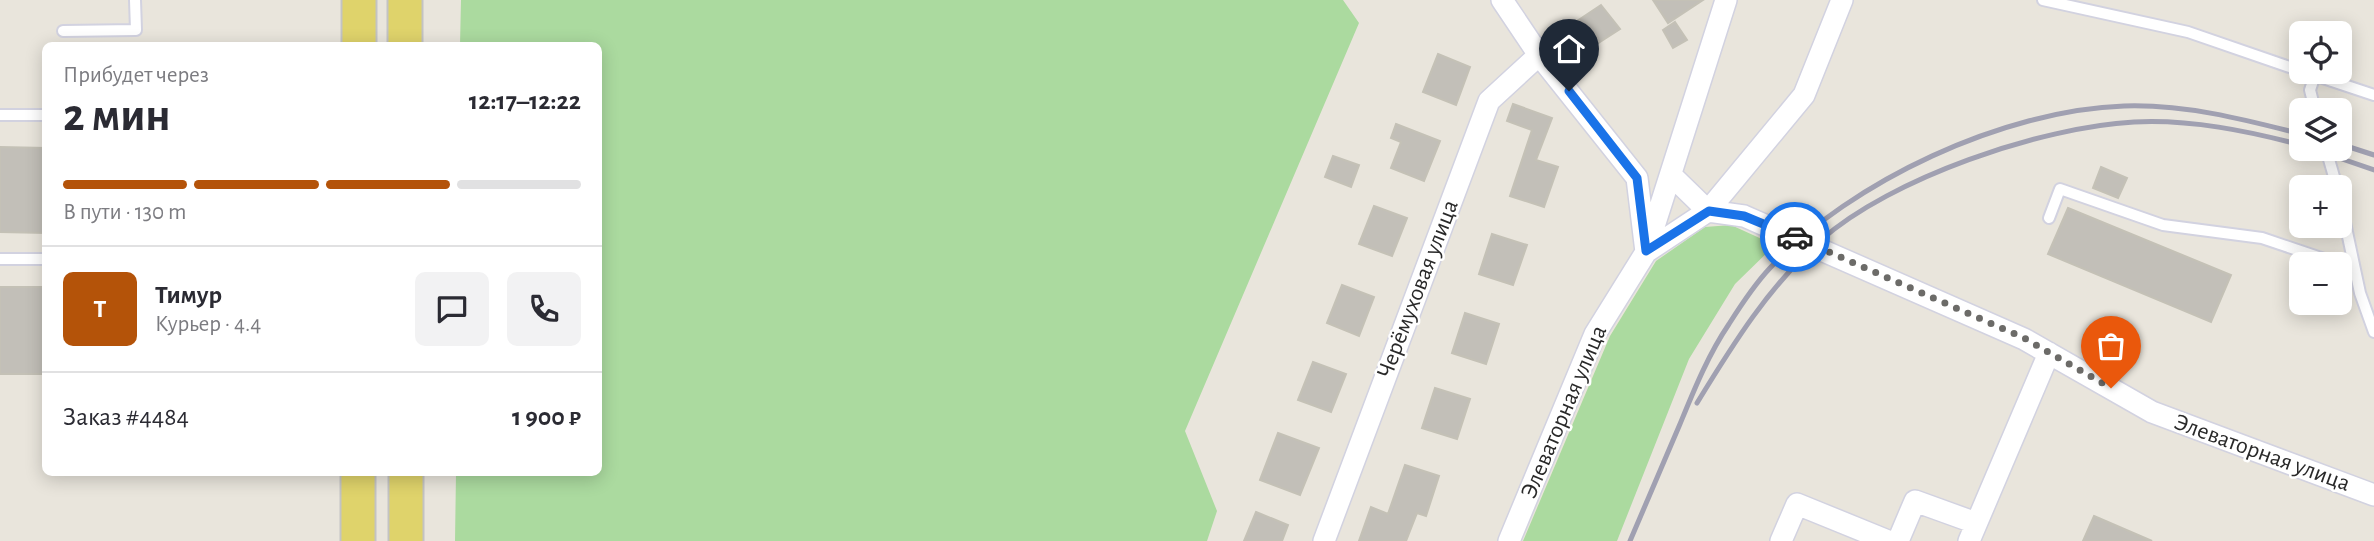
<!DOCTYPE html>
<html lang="ru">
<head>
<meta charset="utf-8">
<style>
  body { margin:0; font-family:"Alegreya Sans",sans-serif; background:#f2f2f3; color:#2b2b33; height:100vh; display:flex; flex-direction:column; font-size:26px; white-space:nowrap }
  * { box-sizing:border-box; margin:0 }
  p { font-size:23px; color:#7c7c81 }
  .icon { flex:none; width:38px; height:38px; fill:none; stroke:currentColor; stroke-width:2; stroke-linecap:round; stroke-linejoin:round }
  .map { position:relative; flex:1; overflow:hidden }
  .side { position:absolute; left:42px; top:42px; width:560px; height:434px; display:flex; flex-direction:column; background:#fff; border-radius:10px; box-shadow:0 4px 18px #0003 }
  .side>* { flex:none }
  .controls { position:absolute; left:2289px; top:21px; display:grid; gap:14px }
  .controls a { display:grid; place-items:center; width:63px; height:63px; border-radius:10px; background:#fff; box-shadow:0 4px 18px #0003; font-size:35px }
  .pin { position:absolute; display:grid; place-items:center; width:60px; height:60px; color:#fff; margin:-72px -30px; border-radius:50% 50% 50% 0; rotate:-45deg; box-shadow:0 0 7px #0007 }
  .pin .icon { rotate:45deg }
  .courier { position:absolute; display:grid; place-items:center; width:70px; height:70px; margin:-35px; border:5px solid #1a73e8; border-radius:50%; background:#fff; color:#222; box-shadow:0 2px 9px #0007 }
  .summary em { font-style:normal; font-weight:700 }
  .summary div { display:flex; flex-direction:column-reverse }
  .summary { display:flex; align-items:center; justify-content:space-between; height:119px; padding:0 21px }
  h1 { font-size:46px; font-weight:700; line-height:52px }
  .bar { display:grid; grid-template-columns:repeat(4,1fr); gap:10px 7px; align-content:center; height:84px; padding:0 21px }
  .bar i { height:9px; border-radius:5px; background:#e1e1e2 }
  .bar .selected { background:#b45309 }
  .bar p { grid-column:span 4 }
  .line { display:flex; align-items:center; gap:18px; padding:0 21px; border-top:2px solid #e1e1e2 }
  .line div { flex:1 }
  .round { display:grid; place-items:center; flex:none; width:74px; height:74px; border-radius:10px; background:#f2f2f3 }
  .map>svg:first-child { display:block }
  .green { fill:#abda9f }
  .building { fill:#c2bfb8; stroke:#c4c1b6; stroke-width:2 }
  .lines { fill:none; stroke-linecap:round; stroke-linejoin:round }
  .lane-casing { stroke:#d2d2e0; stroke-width:14 }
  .street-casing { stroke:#d2d2e0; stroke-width:24 }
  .primary-casing { stroke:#c3c3c3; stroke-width:37 }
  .lane { stroke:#fff; stroke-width:10 }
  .street { stroke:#fff; stroke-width:21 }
  .primary { stroke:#dfd36b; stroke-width:33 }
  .rail { stroke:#a0a0b1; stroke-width:5 }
  .done { stroke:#6c6b68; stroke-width:7; stroke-dasharray:0 12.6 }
  .route { stroke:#1a73e8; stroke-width:9 }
  .labels { text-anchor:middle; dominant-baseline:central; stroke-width:5; stroke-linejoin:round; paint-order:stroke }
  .street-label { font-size:24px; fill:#292929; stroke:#fff }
</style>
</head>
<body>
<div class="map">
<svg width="2374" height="541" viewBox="0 0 2374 541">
  <rect width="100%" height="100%" fill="#e9e5dc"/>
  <!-- green -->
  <path class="green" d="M461,0H1343L1359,23L1185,431L1217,511L1207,541H455L456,473L598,472V46L460,45Z
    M1731,225L1775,245L1735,284L1689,359L1617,541H1523L1610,336L1656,261L1705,227Z"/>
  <!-- building -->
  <path class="building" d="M1653,0H1703L1668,23Z
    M1601,5L1620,29L1581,54L1565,29Z
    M1675,22L1687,40L1673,48L1663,30Z
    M1438,54L1470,67L1456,105L1423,92Z
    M1513,104L1552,118L1536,160L1558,167L1544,207L1510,196L1532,130L1507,121Z
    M1396,124L1440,141L1424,181L1391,168L1401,142L1391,138Z
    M0,147L46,148V233L0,232Z
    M1333,156L1359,165L1351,187L1325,177Z
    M2101,167L2127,178L2118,198L2093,188Z
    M1374,206L1407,218L1392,256L1359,244Z
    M2068,208L2231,275L2211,322L2048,254Z
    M1492,234L1527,245L1513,285L1479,274Z
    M1342,285L1374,297L1359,336L1327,323Z
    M0,287H46V374H0Z
    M1465,313L1499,324L1486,364L1452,353Z
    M1313,362L1346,374L1331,412L1298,400Z
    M1435,388L1470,399L1457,439L1422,428Z
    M1278,433L1319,448L1300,495L1260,480Z
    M1405,465L1439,476L1426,516L1417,513L1406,541H1359L1371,507L1388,514Z
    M1256,512L1288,525L1282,541H1244Z
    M2094,516L2152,541H2083Z"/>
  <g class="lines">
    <defs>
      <path id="lane" d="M2043,0L2188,32L2301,71
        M63,31L136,30L135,0
        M2305,72L2374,95
        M2315,75L2310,90L2315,110
        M0,115H46
        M2326,149L2337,187
        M2340,199L2360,293L2374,332
        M2049,218L2060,189L2163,225L2262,238L2339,264
        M0,259H46"/>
      <path id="street" d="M1502,0L1539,55L1637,178L1646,252
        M1671,175L1708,211L1804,95L1842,0
        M1648,245L1726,0
        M1324,541L1489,101L1539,55
        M1509,541L1595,334L1646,252L1708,211L1744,216L2024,339L2152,412L2374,495
        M1781,541L1797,504L1888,541
        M1898,541L1915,501L1976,523
        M1969,541L2049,353"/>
      <path id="primary" d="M405,0V46
        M359,46V0
        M406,472V541
        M358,541V472"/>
    </defs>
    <!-- lane casing -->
    <use href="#lane" class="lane-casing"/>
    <!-- street casing -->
    <use href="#street" class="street-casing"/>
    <!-- primary casing -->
    <use href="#primary" class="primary-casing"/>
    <!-- lane -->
    <use href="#lane" class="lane"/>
    <!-- street -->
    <use href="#street" class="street"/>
    <!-- primary -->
    <use href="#primary" class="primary"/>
    <!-- rail -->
    <path class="rail" d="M2340,144L2374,155
      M2313,149L2374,170
      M1697,403C1733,344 1769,286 1821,240C1891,178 2041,127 2134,122C2190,119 2248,131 2301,145
      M1630,541C1647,502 1663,463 1680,424C1694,390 1708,355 1729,324C1741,305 1754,285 1770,268C1851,181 2004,110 2124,106C2184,104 2243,119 2301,134"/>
  </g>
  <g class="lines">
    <!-- done -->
    <path class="done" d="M1795,237L2024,338L2111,388"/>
    <!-- route -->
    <path class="route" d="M1569,91L1637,178L1646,251L1709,211L1744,216L1795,237"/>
  </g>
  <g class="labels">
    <!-- street labels -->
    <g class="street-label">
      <text transform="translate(1418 289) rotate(-69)">Черёмуховая улица</text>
      <text transform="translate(1564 412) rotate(-67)">Элеваторная улица</text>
      <text transform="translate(2262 453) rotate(20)">Элеваторная улица</text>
    </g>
  </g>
</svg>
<div class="controls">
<a><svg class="icon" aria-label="locate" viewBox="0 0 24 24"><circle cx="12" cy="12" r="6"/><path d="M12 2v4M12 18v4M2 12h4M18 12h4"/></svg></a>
<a><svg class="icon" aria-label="layers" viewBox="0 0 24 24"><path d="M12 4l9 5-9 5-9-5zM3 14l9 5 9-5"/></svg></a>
<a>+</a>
<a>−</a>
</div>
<div class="pin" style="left:2111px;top:388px;background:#ea580c"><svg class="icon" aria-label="bag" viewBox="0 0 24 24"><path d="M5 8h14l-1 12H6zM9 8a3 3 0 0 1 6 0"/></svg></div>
<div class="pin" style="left:1569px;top:91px;background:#1f2937"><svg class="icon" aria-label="home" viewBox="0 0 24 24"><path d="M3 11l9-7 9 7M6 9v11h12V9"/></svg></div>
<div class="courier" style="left:1795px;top:237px"><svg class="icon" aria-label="car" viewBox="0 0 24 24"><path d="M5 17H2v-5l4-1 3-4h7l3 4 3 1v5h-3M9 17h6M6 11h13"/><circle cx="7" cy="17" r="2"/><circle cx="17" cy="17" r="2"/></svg></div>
<section class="side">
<div class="summary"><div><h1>2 мин</h1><p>Прибудет через</p></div><em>12:17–12:22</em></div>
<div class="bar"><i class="selected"></i><i class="selected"></i><i class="selected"></i><i></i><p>В пути · 130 m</p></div>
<div class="line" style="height:126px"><b class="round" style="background:#b45309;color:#fff">Т</b><div><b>Тимур</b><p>Курьер · 4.4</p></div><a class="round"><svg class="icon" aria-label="chat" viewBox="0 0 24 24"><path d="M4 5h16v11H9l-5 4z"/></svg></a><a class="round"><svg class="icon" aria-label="phone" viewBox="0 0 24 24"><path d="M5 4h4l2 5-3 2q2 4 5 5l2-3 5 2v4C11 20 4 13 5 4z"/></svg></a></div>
<div class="line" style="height:91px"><div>Заказ #4484</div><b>1 900 ₽</b></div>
</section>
</div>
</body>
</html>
